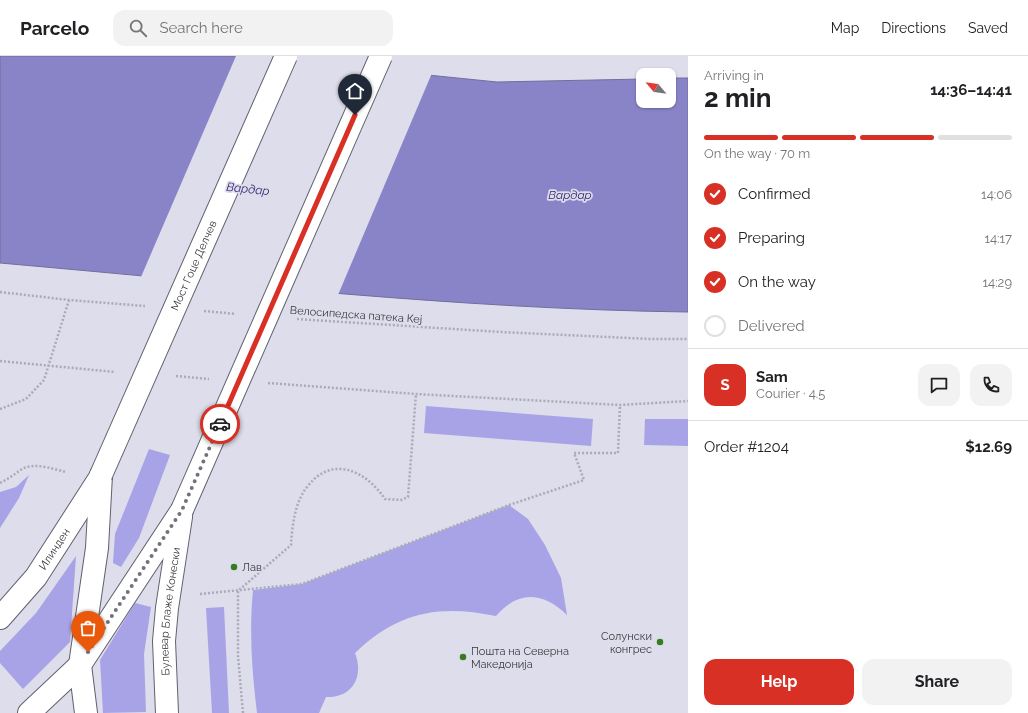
<!DOCTYPE html>
<html lang="en">
<head>
<meta charset="utf-8">
<style>
  body { margin:0; font-family:Raleway,sans-serif; background:#f2f2f2; color:#202124; height:100vh; display:flex; flex-direction:column; font-size:15px; white-space:nowrap }
  * { box-sizing:border-box; margin:0 }
  p { font-size:13px; color:#757577 }
  .icon { flex:none; width:22px; height:22px; fill:none; stroke:currentColor; stroke-width:2; stroke-linecap:round; stroke-linejoin:round }
  .map { position:relative; flex:1; overflow:hidden }
  .panel { display:flex; flex-direction:column; background:#fff; width:340px }
  .panel>* { flex:none }
  .needle { width:26px; rotate:299deg }
  .tools { position:absolute; left:636px; top:12px; display:grid; gap:8px }
  .tools a { display:grid; place-items:center; width:40px; height:40px; border-radius:8px; background:#fff; box-shadow:0 1px 3px #0004; font-size:20px }
  .pin { position:absolute; display:grid; place-items:center; width:34px; height:34px; color:#fff; margin:-41px -17px; border-radius:50% 50% 50% 0; rotate:-45deg; box-shadow:0 0 4px #0007 }
  .pin .icon { rotate:45deg }
  .courier { position:absolute; display:grid; place-items:center; width:40px; height:40px; margin:-20px; border:3px solid #d93025; border-radius:50%; background:#fff; color:#222; box-shadow:0 1px 5px #0007 }
  .overview em { font-style:normal; font-weight:700 }
  .overview div { display:flex; flex-direction:column-reverse }
  .overview { display:flex; align-items:center; justify-content:space-between; height:68px; padding:0 16px }
  h1 { font-size:26px; font-weight:700; line-height:30px }
  .bar { display:grid; grid-template-columns:repeat(4,1fr); gap:6px 4px; align-content:center; height:48px; padding:0 16px }
  .bar i { height:5px; border-radius:3px; background:#e0e0e0 }
  .bar .active { background:#d93025 }
  .bar p { grid-column:span 4 }
  .line { display:flex; align-items:center; gap:10px; padding:0 16px; border-top:1px solid #e0e0e0 }
  .line div { flex:1 }
  .round { display:grid; place-items:center; flex:none; width:42px; height:42px; border-radius:12px; background:#f2f2f2 }
  ol { padding:0 16px; list-style:none }
  li { display:flex; align-items:center; gap:12px; height:44px }
  li p { margin-inline-start:auto }
  li .icon { padding:4px; border-radius:50%; background:#d93025; color:#fff; stroke-width:4 }
  li:last-child { color:#757577 }
  li i { width:22px; height:22px; border:2px solid #e0e0e0; border-radius:50% }
  .action { display:flex; gap:8px; margin-top:auto; padding:8px 16px }
  .action a { flex:1; height:46px; border-radius:12px; background:#d93025; color:#fff; font-size:16px; font-weight:700; line-height:46px; text-align:center }
  .action a+a { background:#f2f2f2; color:#202124 }
  header { display:flex; align-items:center; gap:24px; box-sizing:border-box; height:56px; padding:0 20px; background:#fff; border-bottom:1px solid #e0e0e0 }
  header strong { font-size:19px }
  nav { display:flex; gap:22px; margin-inline-start:auto; font-size:14px }
  .search { width:280px; height:36px; background:#f2f2f2; display:flex; align-items:center; gap:10px; box-sizing:border-box; padding:0 14px; border-radius:12px; color:#757577; font-size:15px }
  main { display:flex; flex:1; min-height:0 }
  .map>svg:first-child { display:block }
  .green { fill:#a8a3e7 }
  .water { fill:#8984c7; stroke:#716e9e }
  .pier { fill:#ddddeb }
  .lines { fill:none; stroke-linecap:round; stroke-linejoin:round }
  .secondary-casing { stroke:#61606d; stroke-width:24 }
  .path { stroke:#ababb7; stroke-width:2.5; stroke-dasharray:2 2; stroke-linecap:butt }
  .secondary { stroke:#fff; stroke-width:22 }
  .secondary-bridge-casing { stroke:#61606d; stroke-width:24; stroke-linecap:butt }
  .secondary-bridge { stroke:#fff; stroke-width:22 }
  .done { stroke:#72727b; stroke-width:4; stroke-dasharray:0 7.2 }
  .route { stroke:#d93025; stroke-width:5 }
  .poi-dot { fill:#367d22; stroke:#ddddeb; stroke-width:1.5 }
  .labels { text-anchor:middle; dominant-baseline:central; stroke-width:3.5; stroke-linejoin:round; paint-order:stroke }
  .street-label { font-size:11px; fill:#39393f; stroke:#ddddeb }
  .poi-label { font-size:11px; fill:#39393f; stroke:#ddddeb; text-anchor:start }
  .water-label { font-size:12px; font-style:italic; fill:#362574; stroke:#ddddeb }
</style>
</head>
<body>
<header>
<strong>Parcelo</strong>
<div class="search"><svg class="icon" aria-label="search" viewBox="0 0 24 24"><circle cx="10" cy="10" r="6"/><path d="M15 15l6 6"/></svg>Search here</div>
<nav><a>Map</a><a>Directions</a><a>Saved</a></nav>
</header>
<main>
<div class="map">
<svg width="688" height="657" viewBox="0 0 688 657">
  <rect width="100%" height="100%" fill="#ddddeb"/>
  <!-- green -->
  <path class="green" d="M426,350L593,363L591,390L424,377Z
    M645,363H688V390L644,389Z
    M149,393L170,399L139,482L121,511L113,507L115,478Z
    M29,419L19,442L0,472V436L16,431Z
    M509,449L528,463L545,489L561,522L567,559C543,536 518,534 496,560C439,548 397,556 355,597C364,620 353,642 326,641L319,657H257C252,616 249,575 253,534L302,528Z
    M76,500L70,586L23,633L0,607V595L36,557Z
    M135,547L151,551L144,598L146,656L103,657L100,604Z
    M224,551L229,657H212L206,552Z"/>
  <!-- water -->
  <path class="water" d="M0,0H240L497,26L643,23V45H669V22H688V256C458,253 229,227 0,207Z"/>
  <!-- pier -->
  <path class="pier" d="M236,0H260L432,17L338,239L141,221Z"/>
  <g class="lines">
    <defs>
      <g id="secondary">
        <path id="s1" d="M0,562L36,521L101,420"/>
        <path d="M29,657L80,609L182,454"/>
        <path d="M86,657L80,609L97,492L101,419"/>
        <path id="s2" d="M167,657L164,585L167,552L181,461"/>
      </g>
    </defs>
    <!-- secondary casing -->
    <use href="#secondary" class="secondary-casing"/>
    <!-- path -->
    <path class="path" d="M0,236L69,244L145,250
      M204,255L236,258
      M297,263L501,276L651,283H688
      M0,305L115,316
      M176,320L209,323
      M268,327L416,338L620,349L688,345
      M0,353L26,343L44,324L69,244
      M0,427C8,423 15,418 22,413C35,406 53,413 66,416
      M200,538L302,528L509,449L584,424L574,397H618L620,349
      M243,657L238,600V535L291,489C292,470 295,446 307,431C332,398 366,415 385,443L401,444L408,441L416,338"/>
    <!-- secondary -->
    <use href="#secondary" class="secondary"/>
    <defs>
      <g id="secondary-bridge">
        <path id="s3" d="M101,419L286,0"/>
        <path d="M182,454L381,0"/>
      </g>
    </defs>
    <!-- secondary-bridge casing -->
    <use href="#secondary-bridge" class="secondary-bridge-casing"/>
    <!-- secondary-bridge -->
    <use href="#secondary-bridge" class="secondary-bridge"/>
  </g>
  <g class="lines">
    <!-- done -->
    <path class="done" d="M88,596L182,454L220,368"/>
    <!-- route -->
    <path class="route" d="M220,368L355,59"/>
  </g>
  <!-- markers -->
  <g class="poi-dot">
    <circle cx="234" cy="511" r="4"/>
    <circle cx="660" cy="586" r="4"/>
    <circle cx="463" cy="601" r="4"/>
  </g>
  <g class="labels">
    <!-- street labels -->
    <g class="street-label">
      <text stroke="none"><textPath href="#s3" startOffset="229">Мост Гоце Делчев</textPath></text>
      <text transform="translate(356 259) rotate(4)">Велосипедска патека Кеј</text>
      <text stroke="none"><textPath href="#s1" startOffset="88">Илинден</textPath></text>
      <text stroke="none"><textPath href="#s2" startOffset="102">Булевар Блаже Конески</textPath></text>
    </g>
    <!-- poi labels -->
    <g class="poi-label">
      <text x="242" y="511">Лав</text>
      <text x="652" y="580" text-anchor="end">Солунски<tspan x="652" dy="13">конгрес</tspan></text>
      <text x="471" y="595">Пошта на Северна<tspan x="471" dy="13">Македонија</tspan></text>
    </g>
    <!-- water labels -->
    <g class="water-label">
      <text transform="translate(248 133) rotate(6)">Вардар</text>
      <text x="570" y="139">Вардар</text>
    </g>
  </g>
</svg>
<div class="tools">
<a><svg class="needle" viewBox="-14 -14 28 28"><path d="M0-13l5 13h-10z" fill="#e53935"/><path d="M0 13l5-13h-10z" fill="#757577"/></svg></a>
</div>
<div class="pin" style="left:88px;top:596px;background:#ea580c"><svg class="icon" aria-label="bag" viewBox="0 0 24 24"><path d="M5 8h14l-1 12H6zM9 8a3 3 0 0 1 6 0"/></svg></div>
<div class="pin" style="left:355px;top:59px;background:#1f2937"><svg class="icon" aria-label="home" viewBox="0 0 24 24"><path d="M3 11l9-7 9 7M6 9v11h12V9"/></svg></div>
<div class="courier" style="left:220px;top:368px"><svg class="icon" aria-label="car" viewBox="0 0 24 24"><path d="M5 17H2v-5l4-1 3-4h7l3 4 3 1v5h-3M9 17h6M6 11h13"/><circle cx="7" cy="17" r="2"/><circle cx="17" cy="17" r="2"/></svg></div>
</div>
<section class="panel">
<div class="overview"><div><h1>2 min</h1><p>Arriving in</p></div><em>14:36–14:41</em></div>
<div class="bar"><i class="active"></i><i class="active"></i><i class="active"></i><i></i><p>On the way · 70 m</p></div>
<ol>
<li><svg class="icon" aria-label="check" viewBox="0 0 24 24"><path d="M5 12l5 5 9-10"/></svg>Confirmed<p>14:06</p></li>
<li><svg class="icon" aria-label="check" viewBox="0 0 24 24"><path d="M5 12l5 5 9-10"/></svg>Preparing<p>14:17</p></li>
<li><svg class="icon" aria-label="check" viewBox="0 0 24 24"><path d="M5 12l5 5 9-10"/></svg>On the way<p>14:29</p></li>
<li><i></i>Delivered</li>
</ol>
<div class="line" style="height:72px"><b class="round" style="background:#d93025;color:#fff">S</b><div><b>Sam</b><p>Courier · 4.5</p></div><a class="round"><svg class="icon" aria-label="chat" viewBox="0 0 24 24"><path d="M4 5h16v11H9l-5 4z"/></svg></a><a class="round"><svg class="icon" aria-label="phone" viewBox="0 0 24 24"><path d="M5 4h4l2 5-3 2q2 4 5 5l2-3 5 2v4C11 20 4 13 5 4z"/></svg></a></div>
<div class="line" style="height:52px"><div>Order #1204</div><b>$12.69</b></div>
<div class="action"><a>Help</a><a>Share</a></div>
</section>
</main>
</body>
</html>
